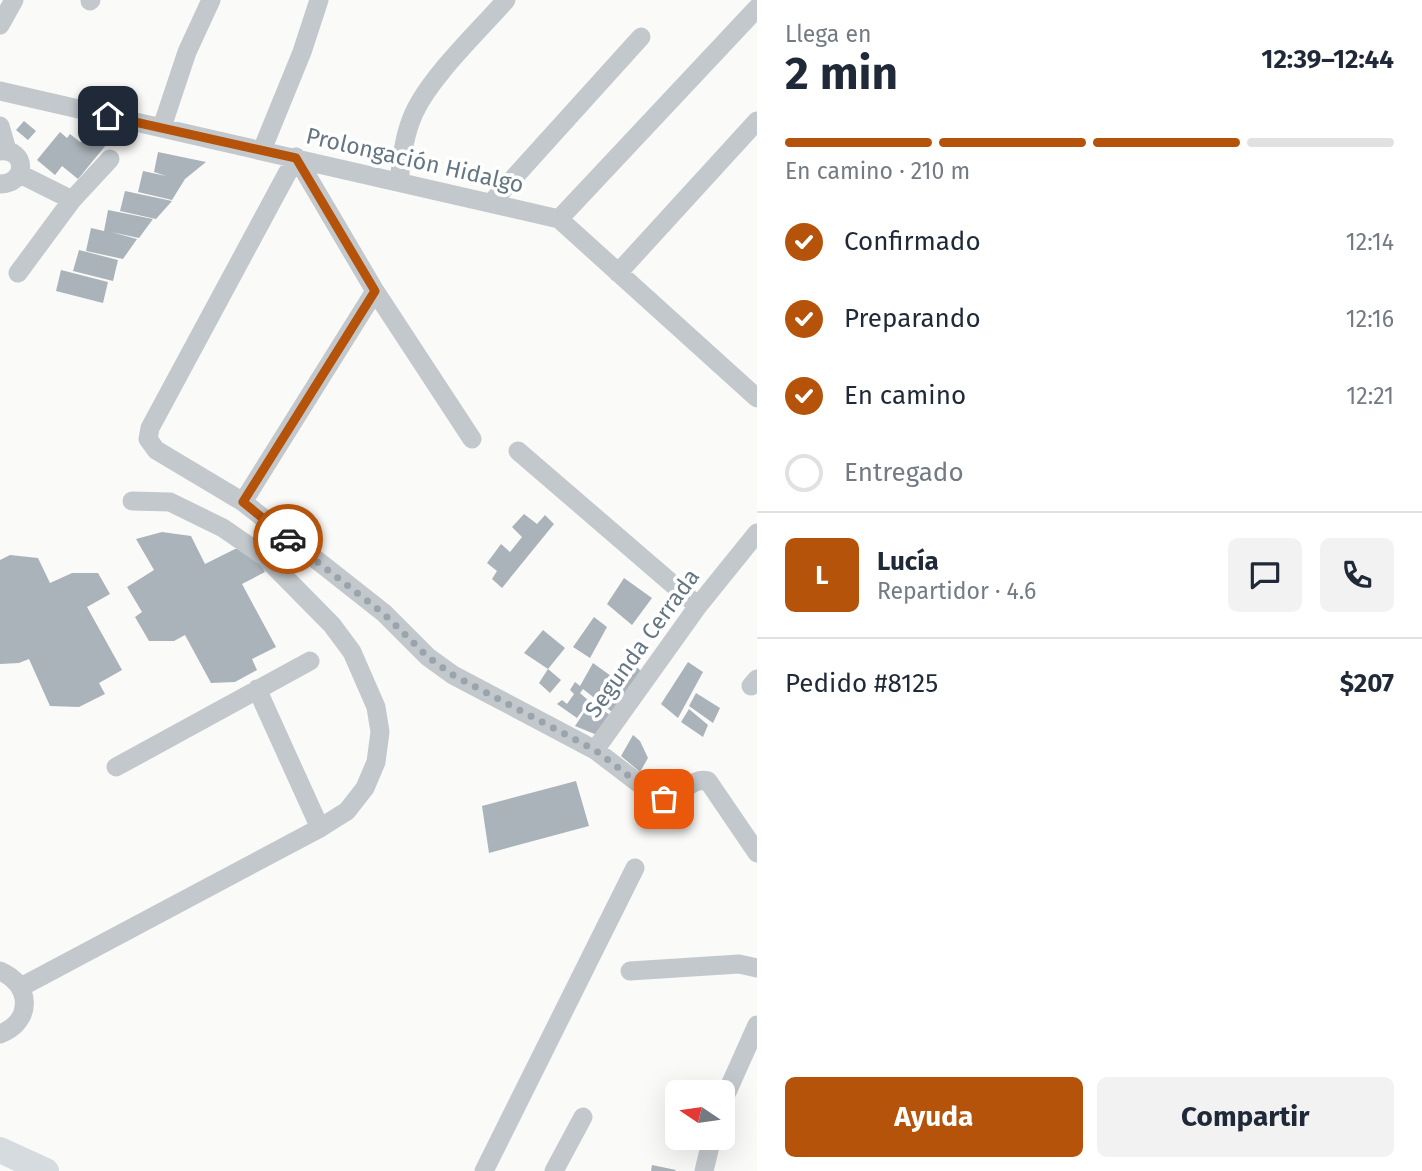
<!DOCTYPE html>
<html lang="es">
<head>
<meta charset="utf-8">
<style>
  body { margin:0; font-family:"Fira Sans",sans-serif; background:#f2f2f3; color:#1f2937; height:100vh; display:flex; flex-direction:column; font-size:26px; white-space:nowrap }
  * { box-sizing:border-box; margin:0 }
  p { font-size:23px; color:#747a83 }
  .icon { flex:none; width:38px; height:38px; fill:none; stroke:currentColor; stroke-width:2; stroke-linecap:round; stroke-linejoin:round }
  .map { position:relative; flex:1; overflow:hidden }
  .details { display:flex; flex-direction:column; background:#fff; width:665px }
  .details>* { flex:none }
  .needle { width:46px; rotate:283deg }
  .tools { position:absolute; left:665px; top:1080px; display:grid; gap:14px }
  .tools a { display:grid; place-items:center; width:70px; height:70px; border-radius:10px; background:#fff; box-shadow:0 7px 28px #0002; font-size:35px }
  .pin { position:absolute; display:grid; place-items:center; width:60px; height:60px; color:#fff; margin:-30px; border-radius:14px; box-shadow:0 4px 10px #0006 }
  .courier { position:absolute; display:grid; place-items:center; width:70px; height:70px; margin:-35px; border:5px solid #b45309; border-radius:50%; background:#fff; color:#222; box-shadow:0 2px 9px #0007 }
  .headline em { font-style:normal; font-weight:700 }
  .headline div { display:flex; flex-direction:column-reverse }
  .headline { display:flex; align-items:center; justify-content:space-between; height:119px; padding:0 28px }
  h1 { font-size:46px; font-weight:700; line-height:52px }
  .bar { display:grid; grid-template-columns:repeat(4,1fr); gap:10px 7px; align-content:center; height:84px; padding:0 28px }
  .bar i { height:9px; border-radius:5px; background:#e0e1e3 }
  .bar .active { background:#b45309 }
  .bar p { grid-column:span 4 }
  .line { display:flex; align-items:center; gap:18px; padding:0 28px; border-top:2px solid #e0e1e3 }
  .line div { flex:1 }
  .round { display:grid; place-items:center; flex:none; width:74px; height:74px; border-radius:10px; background:#f2f2f3 }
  ol { padding:0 28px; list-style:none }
  li { display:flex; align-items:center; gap:21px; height:77px }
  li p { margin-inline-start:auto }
  li .icon { padding:7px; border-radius:50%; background:#b45309; color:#fff; stroke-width:4 }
  li:last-child { color:#747a83 }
  li i { width:38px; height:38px; border:4px solid #e0e1e3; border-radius:50% }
  .cta { display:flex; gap:14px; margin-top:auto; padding:14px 28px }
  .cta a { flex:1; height:80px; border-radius:10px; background:#b45309; color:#fff; font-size:28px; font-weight:700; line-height:80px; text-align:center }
  .cta a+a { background:#f2f2f3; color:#1f2937 }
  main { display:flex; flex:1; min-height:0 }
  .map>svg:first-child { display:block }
  .building { fill:#aab3b9 }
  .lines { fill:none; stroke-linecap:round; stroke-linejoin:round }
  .minor { stroke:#c3c8cc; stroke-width:19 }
  .secondary { stroke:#d6dbdf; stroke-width:26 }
  .done { stroke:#99a4ac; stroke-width:7; stroke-dasharray:0 12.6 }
  .route { stroke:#b45309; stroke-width:9 }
  .labels { text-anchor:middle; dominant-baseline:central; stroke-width:7; stroke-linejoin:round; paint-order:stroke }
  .street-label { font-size:23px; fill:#657683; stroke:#fff }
</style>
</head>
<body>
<main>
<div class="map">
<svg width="757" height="1171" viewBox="0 0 757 1171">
  <rect width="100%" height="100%" fill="#fafaf8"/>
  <!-- building -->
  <path class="building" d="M24,121L36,131L28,140L16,130Z
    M60,132L67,138L70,134L80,142L86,141L90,145L96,137L106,145L78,179L62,166L55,175L37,160Z
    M158,152L206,162L185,179L172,200L138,192L143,171L166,176L154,172Z
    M125,191L172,201L156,219L120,211Z
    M108,210L153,219L139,238L111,232L137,239L123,259L86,251L91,228L104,231Z
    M79,250L118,260L113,281L73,271Z
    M61,270L108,282L103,303L56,291Z
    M524,514L537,524L545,515L554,524L502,588L492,579L497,571L487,563L501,544L510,552L522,537L512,527Z
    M162,532L191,536L205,564L235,549L253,548L265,572L242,584L276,647L252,659L257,670L235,682L211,683L185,635L174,641H149L135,617L142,612L127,587L154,570L136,539Z
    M10,555L38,558L50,583L72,573H98L110,594L87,607L122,670L99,683L105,694L79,707L50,706L29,659L19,663L0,664V560Z
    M624,578L652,598L632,625L607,604Z
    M594,617L607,627L590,658L573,647Z
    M543,630L565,648L548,669L524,653Z
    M630,661L641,671L612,712L583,689L580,693L589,701L577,718L557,704L562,700L567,704L574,694L570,690L575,682L580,686L593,663L618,681Z
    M688,662L703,672L678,718L661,704Z
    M548,669L561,680L550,693L539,683Z
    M696,693L720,708L713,723L689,706Z
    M591,702L610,715L597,735L575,726Z
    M689,709L708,725L703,737L681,722Z
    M633,735L640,741L648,758L640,772L621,756Z
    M576,781L589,826L489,853L482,806Z
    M652,1165L676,1170L675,1171H651Z"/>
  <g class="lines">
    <!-- minor -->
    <path class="minor" d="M90,1L91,0
      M0,25L14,0
      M0,91L559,219L757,398
      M0,126L7,150
      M162,127L187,52L211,0
      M262,150L302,52L319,0
      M0,151C27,148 28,184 0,184
      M296,157L150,428L148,439L156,450L243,502L384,613L428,657L453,675L595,750L658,798C678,802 690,776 708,781L757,853
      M296,157L375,291L472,439
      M20,174L72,200
      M399,181C402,157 404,135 414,113C431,76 478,32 506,0
      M491,203L641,37
      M559,219L757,8
      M18,273L72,200L110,159
      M618,273L757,121
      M518,451L698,606
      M243,502L375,291
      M751,686L757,679
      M257,689L320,828
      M595,750L698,606L757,533
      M116,767L310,661
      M0,971C32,984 33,1022 0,1034
      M630,971L739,964L757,968
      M21,987L320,828L347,811L365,788L376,762L380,732L376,707L352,652L332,625L265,557L223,528L170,502L132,501
      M723,1101L757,1025
      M484,1171L635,868
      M554,1171L583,1117
      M704,1171L712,1138"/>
    <!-- secondary -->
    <path class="secondary" d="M0,1150L46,1171"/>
  </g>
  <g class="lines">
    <!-- done -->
    <path class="done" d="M288,539L384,614L428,657L453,675L595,750L658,798L664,799"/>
    <!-- route -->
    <path class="route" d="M108,116L296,158L375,291L243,502L288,539"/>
  </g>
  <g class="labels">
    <!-- street labels -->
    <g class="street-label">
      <text transform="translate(415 160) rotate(13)">Prolongación Hidalgo</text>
      <text transform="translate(642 643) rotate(-54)">Segunda Cerrada</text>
    </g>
  </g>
</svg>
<div class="tools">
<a><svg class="needle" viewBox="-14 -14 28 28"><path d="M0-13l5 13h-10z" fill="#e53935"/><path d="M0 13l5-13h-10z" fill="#747a83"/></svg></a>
</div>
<div class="pin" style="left:664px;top:799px;background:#ea580c"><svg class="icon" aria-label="bag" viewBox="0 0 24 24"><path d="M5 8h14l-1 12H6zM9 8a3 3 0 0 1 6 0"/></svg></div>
<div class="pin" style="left:108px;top:116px;background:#1f2937"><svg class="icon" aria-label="home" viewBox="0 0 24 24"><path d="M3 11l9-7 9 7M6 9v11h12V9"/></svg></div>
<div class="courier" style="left:288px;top:539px"><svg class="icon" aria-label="car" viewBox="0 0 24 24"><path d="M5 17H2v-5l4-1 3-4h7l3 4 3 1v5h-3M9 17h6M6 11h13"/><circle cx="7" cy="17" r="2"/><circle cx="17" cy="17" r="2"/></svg></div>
</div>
<section class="details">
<div class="headline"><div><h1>2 min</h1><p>Llega en</p></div><em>12:39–12:44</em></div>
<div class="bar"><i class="active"></i><i class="active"></i><i class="active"></i><i></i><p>En camino · 210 m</p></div>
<ol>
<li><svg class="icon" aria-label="check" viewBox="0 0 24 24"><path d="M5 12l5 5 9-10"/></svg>Confirmado<p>12:14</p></li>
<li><svg class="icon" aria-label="check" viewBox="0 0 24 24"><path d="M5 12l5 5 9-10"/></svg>Preparando<p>12:16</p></li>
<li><svg class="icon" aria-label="check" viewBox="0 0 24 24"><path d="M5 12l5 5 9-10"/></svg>En camino<p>12:21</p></li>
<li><i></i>Entregado</li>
</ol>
<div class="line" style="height:126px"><b class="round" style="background:#b45309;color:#fff">L</b><div><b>Lucía</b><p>Repartidor · 4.6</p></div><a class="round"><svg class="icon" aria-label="chat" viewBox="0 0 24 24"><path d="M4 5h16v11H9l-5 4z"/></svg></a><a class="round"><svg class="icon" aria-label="phone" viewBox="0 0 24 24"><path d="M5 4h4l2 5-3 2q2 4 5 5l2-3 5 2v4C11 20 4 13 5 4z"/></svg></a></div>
<div class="line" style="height:91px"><div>Pedido #8125</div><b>$207</b></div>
<div class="cta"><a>Ayuda</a><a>Compartir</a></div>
</section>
</main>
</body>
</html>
